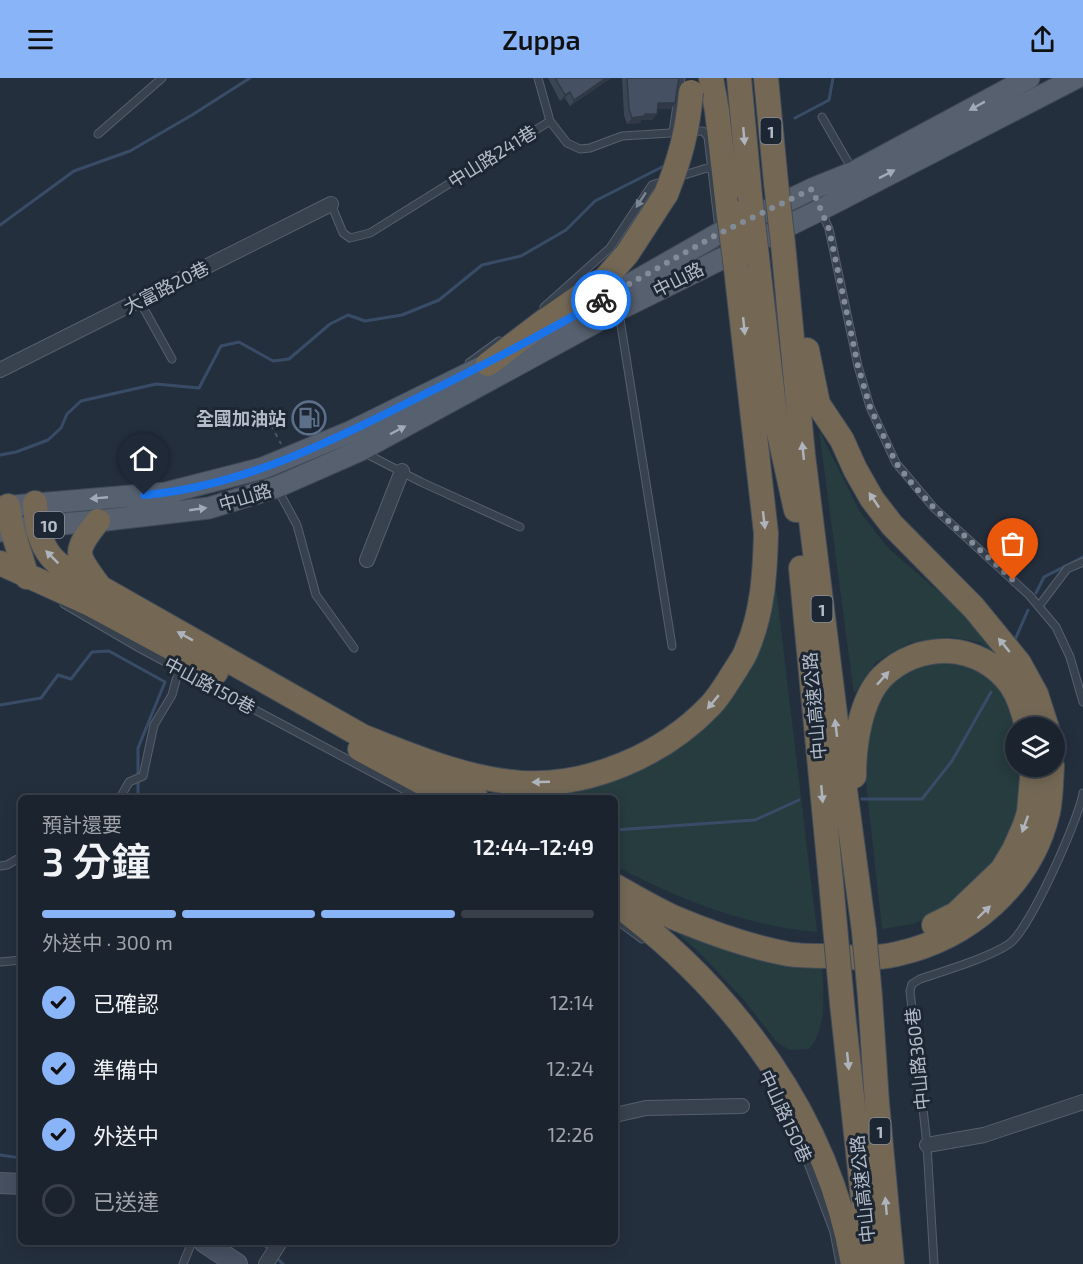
<!DOCTYPE html>
<html lang="zh-TW">
<head>
<meta charset="utf-8">
<style>
  body { margin:0; font-family:"Exo 2","Noto Sans TC",sans-serif; background:#242b36; color:#f1f3f6; height:100vh; display:flex; flex-direction:column; font-size:22px; white-space:nowrap }
  * { box-sizing:border-box; margin:0 }
  p { font-size:20px; color:#a0a4aa }
  .icon { flex:none; width:33px; height:33px; fill:none; stroke:currentColor; stroke-width:2; stroke-linecap:round; stroke-linejoin:round }
  .map { position:relative; flex:1; overflow:hidden }
  .sheet { position:absolute; left:18px; top:717px; width:600px; height:450px; display:flex; flex-direction:column; background:#1b232e; border-radius:9px; box-shadow:0 3px 15px #0003,0 0 0 2px #39404a }
  .sheet>* { flex:none }
  .tools { position:absolute; left:1005px; top:639px; display:grid; gap:12px }
  .tools a { display:grid; place-items:center; width:60px; height:60px; border-radius:50%; background:#1b232e; box-shadow:0 3px 15px #0003,0 0 0 2px #39404a; font-size:30px }
  .pin { position:absolute; display:grid; place-items:center; width:51px; height:51px; color:#fff; margin:-62px -26px; border-radius:50% 50% 50% 0; rotate:-45deg; box-shadow:0 0 6px #0007 }
  .pin .icon { rotate:45deg }
  .courier { position:absolute; display:grid; place-items:center; width:60px; height:60px; margin:-30px; border:4px solid #1a73e8; border-radius:50%; background:#fff; color:#222; box-shadow:0 2px 8px #0007 }
  .summary em { font-style:normal; font-weight:600 }
  .summary div { display:flex; flex-direction:column-reverse }
  .summary { display:flex; align-items:center; justify-content:space-between; height:102px; padding:0 24px }
  h1 { font-size:39px; font-weight:600; line-height:45px }
  .bar { display:grid; grid-template-columns:repeat(4,1fr); gap:9px 6px; align-content:center; height:72px; padding:0 24px }
  .bar i { height:8px; border-radius:4px; background:#39404a }
  .bar .active { background:#8ab4f8 }
  .bar p { grid-column:span 4 }
  ol { padding:0 24px; list-style:none }
  li { display:flex; align-items:center; gap:18px; height:66px }
  li p { margin-inline-start:auto }
  li .icon { padding:6px; border-radius:50%; background:#8ab4f8; color:#111; stroke-width:4 }
  li:last-child { color:#a0a4aa }
  li i { width:33px; height:33px; border:3px solid #39404a; border-radius:50% }
  header { display:flex; justify-content:space-between; align-items:center; height:78px; padding:0 24px; background:#8ab4f8; color:#111; font-size:27px; font-weight:600 }
  .map>svg:first-child { display:block }
  .green { fill:#263c3f }
  .lines { fill:none; stroke-linecap:round; stroke-linejoin:round }
  .stream { stroke:#394c67; stroke-width:3 }
  .lane-casing { stroke:#565f6c; stroke-width:9 }
  .street-casing { stroke:#565f6c; stroke-width:16 }
  .secondary-casing { stroke:#565f6c; stroke-width:22 }
  .primary-casing { stroke:#414a57; stroke-width:23 }
  .highway-casing { stroke:#434c59; stroke-width:26 }
  .path { stroke:#44595c; stroke-width:2; stroke-dasharray:4.5 4.5; stroke-linecap:butt }
  .lane { stroke:#38414e; stroke-width:7 }
  .street { stroke:#38414e; stroke-width:14 }
  .secondary { stroke:#465061; stroke-width:20 }
  .primary { stroke:#56606e; stroke-width:21 }
  .highway { stroke:#746855; stroke-width:24 }
  .highway-bridge-casing { stroke:#434c59; stroke-width:26; stroke-linecap:butt }
  .highway-bridge { stroke:#746855; stroke-width:24 }
  .wall { fill:#3b4654 }
  .shaded-wall { fill:#303945 }
  .building { fill:#455162; stroke:#303945; stroke-width:1.5 }
  .oneway { fill:#a1aab7 }
  .oneway2 { fill:#aeb4bd }
  .oneway3 { fill:#7c8592 }
  .done { stroke:#828b98; stroke-width:6; stroke-dasharray:0 10.8 }
  .route { stroke:#1a73e8; stroke-width:8 }
  .labels { text-anchor:middle; dominant-baseline:central; stroke-width:6; stroke-linejoin:round; paint-order:stroke }
  .shield { fill:#1d2633; stroke:#878f9c; stroke-width:1.5 }
  .shield-label { font-size:16px; font-weight:bold; fill:#b4bcc9 }
  .street-label { font-size:18px; fill:#b4bcc9; stroke:#1d2633 }
  .poi-label { font-size:18px; font-weight:bold; fill:#b4bcc9; stroke:#1d2633; text-anchor:end }
</style>
</head>
<body>
<header><svg class="icon" aria-label="menu" viewBox="0 0 24 24"><path d="M4 6h16M4 12h16M4 18h16"/></svg>Zuppa<svg class="icon" aria-label="share" viewBox="0 0 24 24"><path d="M12 15V3M7 8l5-5 5 5M5 13v7h14v-7"/></svg></header>
<div class="map">
<svg width="1083" height="1186" viewBox="0 0 1083 1186">
  <rect width="100%" height="100%" fill="#242f3e"/>
  <!-- green -->
  <path class="green" d="M819,352L860,434L888,470L968,539L1017,591L979,564L951,559L909,565L876,584L854,616Z
    M773,484L817,854C745,848 679,821 615,788V720H506L510,714L550,715L720,627Z
    M957,581C972,587 1000,597 1008,613C1017,631 1016,669 1016,688L1026,689L1022,738L989,794L943,834L912,846L882,851L863,677L879,615L895,600L922,584Z
    M660,839L822,886C823,913 828,950 809,971L789,972L776,963L743,921L702,877Z"/>
  <g class="lines">
    <!-- stream -->
    <path class="stream" d="M795,40L829,22L833,0
      M0,147L74,93L130,73L192,37L250,0
      M0,377L16,374L48,362L61,350L67,336L81,323L156,306L199,310L221,268L239,264L273,283L289,281L330,246L348,237L365,243L402,237L439,222L482,187L521,178L566,152L595,123L666,87
      M1036,515L1044,499L1083,479
      M1014,564L1028,532
      M0,627L41,620L58,597L71,601L92,574L109,573L165,604L138,670V720
      M862,721H922L952,683L991,614
      M615,752L755,742L799,722
      M0,1077L21,1080
      M261,1164L266,1169
      M279,1182L283,1186"/>
    <defs>
      <path id="lane" d="M538,0L550,43
        M822,39L852,91
        M673,54L681,0
        M98,56L162,0
        M678,99L710,89
        M813,113L829,151L858,288L870,329L896,385L934,430L1029,517L1056,549L1070,579L1083,624
        M331,126L343,155L350,160L370,155L550,43L567,65L580,71L590,70L622,58L703,53L708,59L722,176
        M139,222L172,281
        M544,229L610,170L652,107L664,103
        M619,235L672,568
        M469,285L499,263
        M365,375L421,404L520,449
        M278,412L297,447L316,517L354,570
        M64,526L141,571L420,720
        M1039,528L1067,491L1083,484
        M120,720L129,704L143,698L154,647L172,617L179,591
        M0,788L7,787L21,779
        M615,841L642,861
        M0,884L21,882
        M795,1051L834,1154L840,1186
        M183,1186L192,1164
        M934,1186L927,1067L910,913L912,906L920,901C944,893 988,880 1009,866C1029,853 1079,741 1083,715"/>
      <path id="street" d="M0,292L331,126
        M367,482L402,393
        M615,1037L646,1030L742,1028
        M927,1067L984,1057L1083,1024
        M266,1186L280,1164"/>
      <path id="secondary" d="M0,1105L21,1106
        M204,1164L237,1186"/>
      <path id="primary" d="M534,261L718,156L812,111L854,94L1029,0
        M0,429L166,415L263,390L350,354L504,278
        M0,453L36,448L98,443L209,430L277,409L361,372L618,232L820,132L1076,0"/>
      <path id="highway" d="M711,0L717,33L728,130
        M739,0L750,118
        M766,0L776,105
        M783,166L803,377L837,652L864,853
        M757,179L775,337L796,432
        M807,272L818,326L842,362L855,391L872,421L892,447L974,530L1019,585L1036,616L1047,650
        M488,286L543,244L605,201L627,176L666,116
        M35,425C38,479 55,488 101,510L376,666
        M8,428L12,451L27,499
        M98,443C72,475 76,477 99,508
        M0,485L88,525L216,594
        M801,490L831,804
        M364,659C415,679 466,701 521,705C589,709 663,677 710,628C720,618 728,603 736,591C740,584 745,578 747,571C763,534 765,494 766,455L736,190
        M360,671L443,716
        M431,695L476,720
        M854,698C854,668 860,622 882,599C919,562 980,564 1011,607C1019,619 1024,635 1027,650
        M615,808C635,819 655,831 675,840C711,855 750,869 788,876C801,878 816,878 829,878C851,880 876,881 897,876C969,860 1031,807 1048,734C1051,719 1051,704 1052,688
        M615,825C733,912 828,1039 853,1186
        M934,847L956,836L1002,792L1014,772L1025,747L1029,734L1033,688
        M870,919L877,1025L892,1186
        M842,925L870,1186"/>
    </defs>
    <!-- lane casing -->
    <use href="#lane" class="lane-casing"/>
    <!-- street casing -->
    <use href="#street" class="street-casing"/>
    <!-- secondary casing -->
    <use href="#secondary" class="secondary-casing"/>
    <!-- primary casing -->
    <use href="#primary" class="primary-casing"/>
    <!-- highway casing -->
    <use href="#highway" class="highway-casing"/>
    <!-- path -->
    <path class="path" d="M267,339L281,366"/>
    <!-- lane -->
    <use href="#lane" class="lane"/>
    <!-- street -->
    <use href="#street" class="street"/>
    <!-- secondary -->
    <use href="#secondary" class="secondary"/>
    <!-- primary -->
    <use href="#primary" class="primary"/>
    <!-- highway -->
    <use href="#highway" class="highway"/>
    <defs>
      <path id="highway-bridge" d="M776,105L783,166
        M666,116C680,81 688,52 691,14
        M750,118L757,179
        M728,130L736,190
        M831,804L842,925
        M864,853L870,919"/>
    </defs>
    <!-- highway-bridge casing -->
    <use href="#highway-bridge" class="highway-bridge-casing"/>
    <!-- highway-bridge -->
    <use href="#highway-bridge" class="highway-bridge"/>
  </g>
  <!-- wall -->
  <path class="wall" d="M548,0H611L570,28L565,20L560,23Z
    M622,0H679L675,25L671,31H657L652,42H641L640,45L627,46L624,37Z"/>
  <!-- shaded-wall -->
  <path class="shaded-wall" d="M606,0H611L570,28L574,22Z
    M570,14L565,20L560,23L565,17Z
    M658,25H675L671,31H654Z
    M645,36H657L652,42H641L640,45L627,46L632,40Z"/>
  <!-- building -->
  <path class="building" d="M555,0H606L574,22L570,14L565,17Z
    M627,0H679L675,25H658L657,36H645L644,38L632,40L629,31Z"/>
  <!-- one-way arrows -->
  <defs><path id="oneway-solid" d="M-6-.8H1V-3.2L6.5 0L1 3.2V.8H-6Z" transform="scale(1.5)"/></defs>
  <g class="oneway">
    <use href="#oneway-solid" transform="translate(977 28) rotate(151)"/>
    <use href="#oneway-solid" transform="translate(887 96) rotate(-27)"/>
    <use href="#oneway-solid" transform="translate(398 352) rotate(-28)"/>
    <use href="#oneway-solid" transform="translate(99 420) rotate(175)"/>
    <use href="#oneway-solid" transform="translate(198 431) rotate(-8)"/>
  </g>
  <g class="oneway2">
    <use href="#oneway-solid" transform="translate(744 58) rotate(85)"/>
    <use href="#oneway-solid" transform="translate(744 248) rotate(84)"/>
    <use href="#oneway-solid" transform="translate(803 373) rotate(-96)"/>
    <use href="#oneway-solid" transform="translate(874 422) rotate(-124)"/>
    <use href="#oneway-solid" transform="translate(764 442) rotate(83)"/>
    <use href="#oneway-solid" transform="translate(52 479) rotate(-135)"/>
    <use href="#oneway-solid" transform="translate(185 558) rotate(-151)"/>
    <use href="#oneway-solid" transform="translate(1004 567) rotate(-129)"/>
    <use href="#oneway-solid" transform="translate(883 600) rotate(-48)"/>
    <use href="#oneway-solid" transform="translate(713 624) rotate(130)"/>
    <use href="#oneway-solid" transform="translate(836 650) rotate(-97)"/>
    <use href="#oneway-solid" transform="translate(541 704) rotate(178)"/>
    <use href="#oneway-solid" transform="translate(822 716) rotate(85)"/>
    <use href="#oneway-solid" transform="translate(1025 746) rotate(110)"/>
    <use href="#oneway-solid" transform="translate(984 834) rotate(-44)"/>
    <use href="#oneway-solid" transform="translate(848 983) rotate(84)"/>
    <use href="#oneway-solid" transform="translate(886 1128) rotate(-95)"/>
  </g>
  <use class="oneway3" href="#oneway-solid" transform="translate(641 122) rotate(123)"/>
  <g class="lines">
    <!-- done -->
    <path class="done" d="M601,222L718,156L812,111L829,151L858,288L870,329L896,385L914,408L934,430L1013,502"/>
    <!-- route -->
    <path class="route" d="M144,417C242,409 334,362 421,318C482,288 542,257 601,222"/>
  </g>
  <!-- icons -->
  <defs>
    <symbol id="fuel-ring" viewBox="-11 -11 22 22"><circle r="9.5" fill="#1d2633" stroke="#5c6f8a" stroke-width="1.5"/><path d="M-5.5-6h7V0h2V4h1.3V-2.5L3-4.5l.8-.8L6-3V5H2.5V1h-1V6h-7ZM-4.2-4.7v3.2H.2V-4.7Z" fill="#5c6f8a"/></symbol>
  </defs>
  <g fill-rule="evenodd">
    <use href="#fuel-ring" x="290" y="321" width="38" height="38"/>
  </g>
  <g class="labels">
    <!-- shield labels -->
    <g class="shield">
      <rect x="760.5" y="40" width="21" height="26" rx="4.5"/>
      <rect x="34" y="434" width="30" height="26" rx="4.5"/>
      <rect x="811.5" y="518" width="21" height="26" rx="4.5"/>
      <rect x="869.5" y="1040" width="21" height="26" rx="4.5"/>
    </g>
    <g class="shield-label">
      <text x="771" y="53">1</text>
      <text x="49" y="447">10</text>
      <text x="822" y="531">1</text>
      <text x="880" y="1053">1</text>
    </g>
    <!-- street labels -->
    <g class="street-label">
      <text transform="translate(492 78) rotate(-32)">中山路241巷</text>
      <text transform="translate(678 201) rotate(-27)">中山路</text>
      <text transform="translate(166 209) rotate(-27)">大富路20巷</text>
      <text transform="translate(245 419) rotate(-17)">中山路</text>
      <text transform="translate(210 607) rotate(28)">中山路150巷</text>
      <text transform="translate(814 628) rotate(-95)">中山高速公路</text>
      <text transform="translate(917 981) rotate(-96)">中山路360巷</text>
      <text transform="translate(786 1038) rotate(65)">中山路150巷</text>
      <text transform="translate(862 1111) rotate(-96)">中山高速公路</text>
    </g>
    <!-- poi labels -->
    <g class="poi-label">
      <text x="286" y="340">全國加油站</text>
    </g>
  </g>
</svg>
<div class="tools">
<a><svg class="icon" aria-label="layers" viewBox="0 0 24 24"><path d="M12 4l9 5-9 5-9-5zM3 14l9 5 9-5"/></svg></a>
</div>
<div class="pin" style="left:1013px;top:502px;background:#ea580c"><svg class="icon" aria-label="bag" viewBox="0 0 24 24"><path d="M5 8h14l-1 12H6zM9 8a3 3 0 0 1 6 0"/></svg></div>
<div class="pin" style="left:144px;top:417px;background:#1f2937"><svg class="icon" aria-label="home" viewBox="0 0 24 24"><path d="M3 11l9-7 9 7M6 9v11h12V9"/></svg></div>
<div class="courier" style="left:601px;top:222px"><svg class="icon" aria-label="bike" viewBox="0 0 24 24"><circle cx="6" cy="16" r="4"/><circle cx="18" cy="16" r="4"/><path d="M6 16l4-8h5l3 8M10 8l3 8H6M13 5h3"/></svg></div>
<section class="sheet">
<div class="summary"><div><h1>3 分鐘</h1><p>預計還要</p></div><em>12:44–12:49</em></div>
<div class="bar"><i class="active"></i><i class="active"></i><i class="active"></i><i></i><p>外送中 · 300 m</p></div>
<ol>
<li><svg class="icon" aria-label="check" viewBox="0 0 24 24"><path d="M5 12l5 5 9-10"/></svg>已確認<p>12:14</p></li>
<li><svg class="icon" aria-label="check" viewBox="0 0 24 24"><path d="M5 12l5 5 9-10"/></svg>準備中<p>12:24</p></li>
<li><svg class="icon" aria-label="check" viewBox="0 0 24 24"><path d="M5 12l5 5 9-10"/></svg>外送中<p>12:26</p></li>
<li><i></i>已送達</li>
</ol>
</section>
</div>
</body>
</html>
